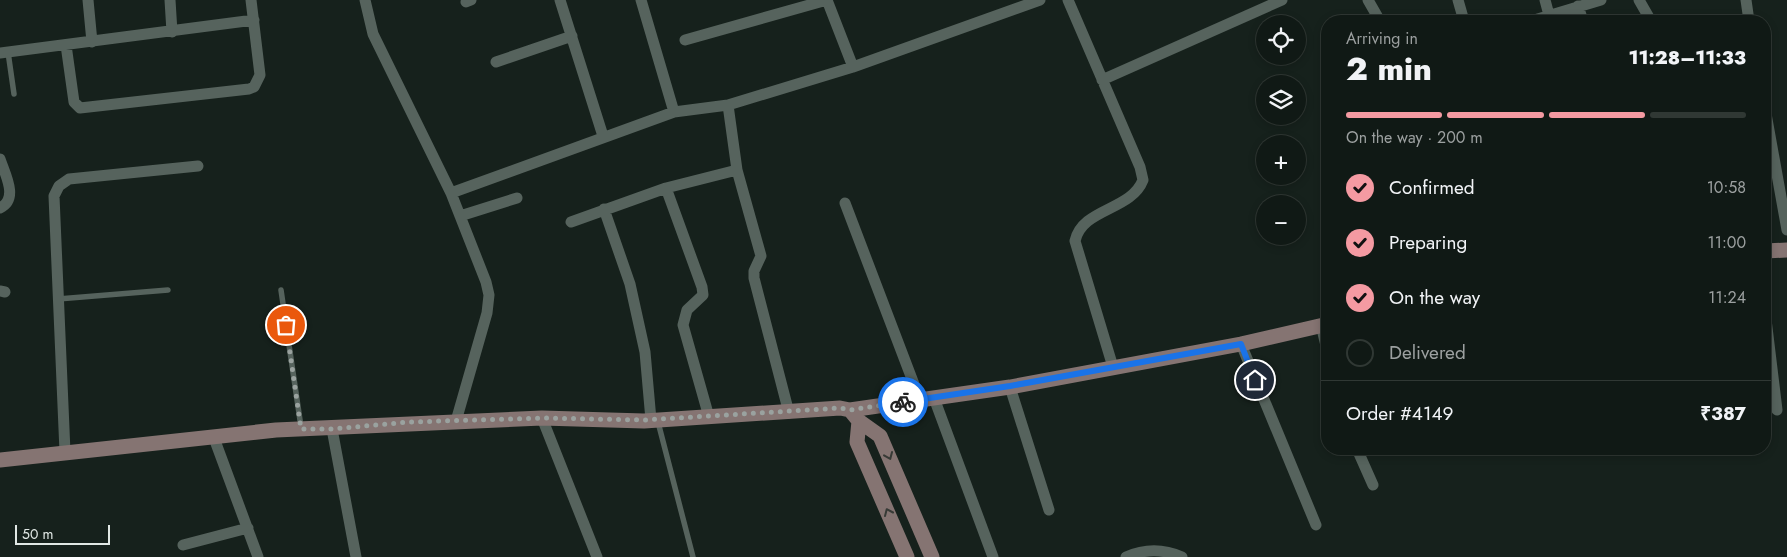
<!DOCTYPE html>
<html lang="en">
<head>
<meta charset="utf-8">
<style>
  body { margin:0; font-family:Jost,sans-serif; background:#19221e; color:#f1f3f6; height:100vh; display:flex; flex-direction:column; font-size:19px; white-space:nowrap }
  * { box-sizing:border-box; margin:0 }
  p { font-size:16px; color:#9ca0a0 }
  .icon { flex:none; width:28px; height:28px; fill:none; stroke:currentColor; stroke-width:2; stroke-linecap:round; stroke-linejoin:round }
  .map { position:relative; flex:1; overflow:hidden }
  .sheet { position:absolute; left:1321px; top:15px; width:450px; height:440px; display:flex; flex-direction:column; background:#101915; border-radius:20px; box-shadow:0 2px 8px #0003,0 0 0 1px #303834 }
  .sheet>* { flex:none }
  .buttons { position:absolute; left:1256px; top:15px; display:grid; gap:10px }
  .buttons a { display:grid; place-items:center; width:50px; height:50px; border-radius:50%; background:#101915; box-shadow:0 2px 8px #0003,0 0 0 1px #303834; font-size:25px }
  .scale { position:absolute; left:15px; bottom:12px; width:95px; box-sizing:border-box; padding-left:5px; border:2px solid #e1e8e5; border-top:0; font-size:14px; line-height:18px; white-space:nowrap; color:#e1e8e5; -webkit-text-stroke:4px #16211c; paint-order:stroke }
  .pin { position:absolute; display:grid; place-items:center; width:42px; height:42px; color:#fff; margin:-21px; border:2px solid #fff; border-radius:50%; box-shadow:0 1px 5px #0007 }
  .courier { position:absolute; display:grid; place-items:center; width:50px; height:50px; margin:-25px; border:4px solid #1a73e8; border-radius:50%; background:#fff; color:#222; box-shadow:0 1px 6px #0007 }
  .head em { font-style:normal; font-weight:800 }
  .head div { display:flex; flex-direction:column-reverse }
  .head { display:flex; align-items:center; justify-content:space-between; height:85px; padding:0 25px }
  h1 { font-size:32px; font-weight:800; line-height:38px }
  .bar { display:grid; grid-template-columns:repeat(4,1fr); gap:8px 5px; align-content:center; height:60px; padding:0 25px }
  .bar i { height:6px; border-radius:4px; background:#303834 }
  .bar .selected { background:#f49aa2 }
  .bar p { grid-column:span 4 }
  .line { display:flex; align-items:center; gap:12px; padding:0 25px; border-top:1px solid #303834 }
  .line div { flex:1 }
  ol { padding:0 25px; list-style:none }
  li { display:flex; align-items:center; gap:15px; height:55px }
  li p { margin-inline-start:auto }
  li .icon { padding:5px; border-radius:50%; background:#f49aa2; color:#111; stroke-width:4 }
  li:last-child { color:#9ca0a0 }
  li i { width:28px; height:28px; border:2px solid #303834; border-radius:50% }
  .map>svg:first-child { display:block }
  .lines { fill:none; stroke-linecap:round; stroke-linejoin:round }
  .lane { stroke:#56635d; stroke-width:5.5 }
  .street { stroke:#56635d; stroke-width:11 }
  .secondary { stroke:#857472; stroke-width:15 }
  .oneway { stroke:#373a36 }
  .done { stroke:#9aa29f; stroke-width:5; stroke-dasharray:0 9 }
  .route { stroke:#1a73e8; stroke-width:6 }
</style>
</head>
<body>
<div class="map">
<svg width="1787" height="557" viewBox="0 0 1787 557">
  <rect width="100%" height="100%" fill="#16211c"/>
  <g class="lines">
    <!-- lane -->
    <path class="lane" d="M8,52L14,94
      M281,290L301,427
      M58,299L168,290
      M658,422L693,557"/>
    <!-- street -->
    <path class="street" d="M88,0L92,42
      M170,0L172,32
      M365,0L373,34L451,193L486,282L489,295L487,313L456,421
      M560,0L603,136
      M641,0L674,112
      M827,0L853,67
      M1068,0L1140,167L1143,180C1131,211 1082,208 1075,241L1113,367
      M1368,0L1380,21
      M1458,0L1464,21
      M1545,0L1549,15
      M1639,0L1651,21
      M1746,0L1749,21
      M466,2L471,0
      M1578,6L1583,21
      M1531,21L1601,0
      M685,40L827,0
      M66,45L74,102L80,108L249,89L254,87L260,75L251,0
      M0,53L254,20
      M496,62L572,36
      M1102,80L1282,0
      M1765,108L1787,230
      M0,159C5,174 19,199 0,208
      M737,170L761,256L754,271V278L789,413
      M666,188L702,287L703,295L687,310L683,325L709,417
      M451,193L674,112L728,105L853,67L1040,0
      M845,203L920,400
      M604,209L630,284L645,352L651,420
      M460,216L517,198
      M571,222L666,188L737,170L728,105
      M0,291L5,292
      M1765,311L1777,410
      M1321,325L1328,354
      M1241,344L1316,525
      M1010,387L1049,510
      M934,398L993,557
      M542,418L597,557
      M332,429L356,557
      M214,438L258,557
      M1357,449L1373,485
      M65,452L54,196L59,186L69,179L198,166
      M183,545L248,528
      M1126,557C1144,549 1164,549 1182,557"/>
    <!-- secondary -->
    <path class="secondary" d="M1765,251L1787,250
      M850,410L1010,387L1241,344L1328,324
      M859,421L857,442L907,557
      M0,460L276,430L542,418L644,421L840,408L850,410L859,421L880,436L932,557"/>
  </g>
  <!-- one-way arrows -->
  <defs><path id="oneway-chevron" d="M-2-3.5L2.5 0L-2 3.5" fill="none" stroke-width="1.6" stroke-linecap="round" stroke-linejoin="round" transform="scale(1.25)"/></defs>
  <g class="oneway">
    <use href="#oneway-chevron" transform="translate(889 456) rotate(67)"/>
    <use href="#oneway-chevron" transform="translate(888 512) rotate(-114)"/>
  </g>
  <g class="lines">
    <!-- done -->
    <path class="done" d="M286,325L301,429H332L409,422L542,418L644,420L840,408L850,410L903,402"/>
    <!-- route -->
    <path class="route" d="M903,402L1010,386L1241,344L1255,380"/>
  </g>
</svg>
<div class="buttons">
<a><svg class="icon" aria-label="locate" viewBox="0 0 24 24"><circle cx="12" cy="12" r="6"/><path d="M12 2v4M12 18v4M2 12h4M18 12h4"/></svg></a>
<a><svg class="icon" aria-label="layers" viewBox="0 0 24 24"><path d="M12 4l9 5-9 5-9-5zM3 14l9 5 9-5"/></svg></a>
<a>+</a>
<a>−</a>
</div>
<div class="scale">50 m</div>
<div class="pin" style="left:286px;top:325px;background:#ea580c"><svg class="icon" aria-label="bag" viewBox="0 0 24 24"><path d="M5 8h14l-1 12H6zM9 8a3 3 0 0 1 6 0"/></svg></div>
<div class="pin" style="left:1255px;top:380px;background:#1f2937"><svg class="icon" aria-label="home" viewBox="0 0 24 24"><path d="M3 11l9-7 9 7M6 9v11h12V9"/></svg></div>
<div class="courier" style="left:903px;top:402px"><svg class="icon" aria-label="bike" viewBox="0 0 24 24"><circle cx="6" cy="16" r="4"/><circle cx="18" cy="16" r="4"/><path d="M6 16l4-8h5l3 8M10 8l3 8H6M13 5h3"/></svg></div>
<section class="sheet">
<div class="head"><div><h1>2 min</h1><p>Arriving in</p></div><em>11:28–11:33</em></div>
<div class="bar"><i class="selected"></i><i class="selected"></i><i class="selected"></i><i></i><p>On the way · 200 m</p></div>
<ol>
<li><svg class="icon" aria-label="check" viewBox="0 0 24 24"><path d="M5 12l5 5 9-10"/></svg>Confirmed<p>10:58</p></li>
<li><svg class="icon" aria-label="check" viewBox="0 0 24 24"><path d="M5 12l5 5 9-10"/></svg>Preparing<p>11:00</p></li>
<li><svg class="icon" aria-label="check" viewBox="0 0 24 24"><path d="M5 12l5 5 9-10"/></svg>On the way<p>11:24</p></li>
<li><i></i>Delivered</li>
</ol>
<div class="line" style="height:65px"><div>Order #4149</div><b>₹387</b></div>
</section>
</div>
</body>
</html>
